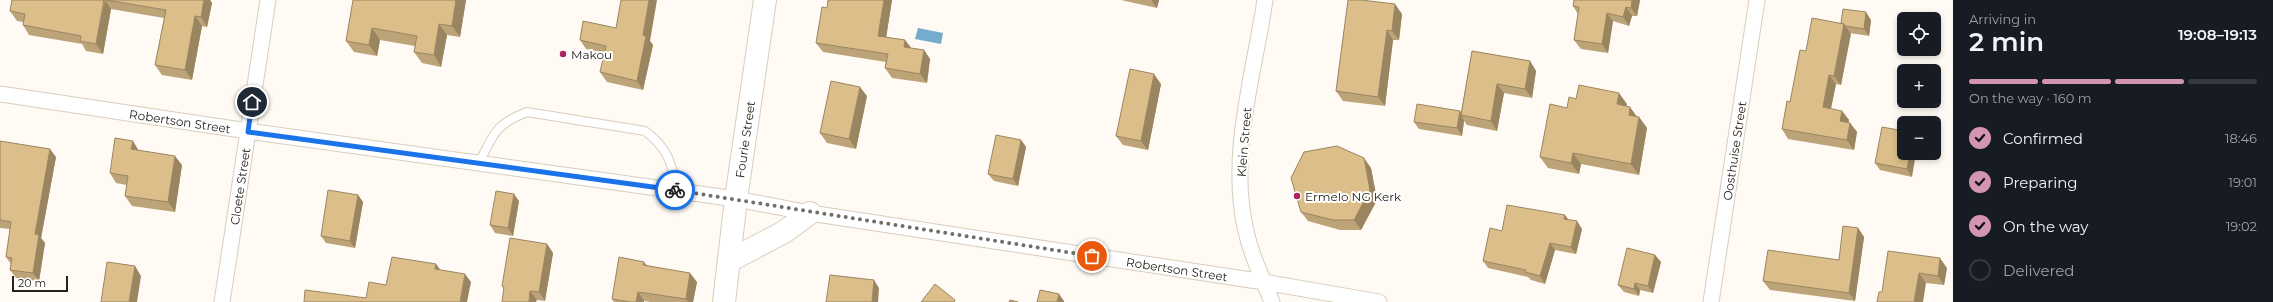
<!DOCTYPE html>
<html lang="en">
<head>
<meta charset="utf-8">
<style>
  body { margin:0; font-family:Montserrat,sans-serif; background:#242831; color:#f1f3f6; height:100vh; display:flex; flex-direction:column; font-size:15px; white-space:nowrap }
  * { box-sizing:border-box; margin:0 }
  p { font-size:13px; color:#9ea1a6 }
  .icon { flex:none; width:22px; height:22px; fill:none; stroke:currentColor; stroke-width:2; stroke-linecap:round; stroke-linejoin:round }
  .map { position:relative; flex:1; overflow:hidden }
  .panel { display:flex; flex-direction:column; background:#171b24; width:320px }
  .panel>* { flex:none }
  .tools { position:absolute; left:1897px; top:12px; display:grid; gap:8px }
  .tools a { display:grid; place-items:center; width:44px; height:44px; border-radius:6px; background:#171b24; box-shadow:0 2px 6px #0003; font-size:20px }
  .scale { position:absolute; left:12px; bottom:10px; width:56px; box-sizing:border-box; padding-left:4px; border:2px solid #27231c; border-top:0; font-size:11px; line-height:14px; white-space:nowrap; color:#27231c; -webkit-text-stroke:3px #fff; paint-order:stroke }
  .pin { position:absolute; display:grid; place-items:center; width:34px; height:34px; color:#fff; margin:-17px; border:2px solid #fff; border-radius:50%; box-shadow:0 1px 4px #0007 }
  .courier { position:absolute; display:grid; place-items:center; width:40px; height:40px; margin:-20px; border:3px solid #1a73e8; border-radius:50%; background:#fff; color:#222; box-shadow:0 1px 5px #0007 }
  .headline em { font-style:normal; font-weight:600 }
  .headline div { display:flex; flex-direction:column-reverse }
  .headline { display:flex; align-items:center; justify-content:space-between; height:68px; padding:0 16px }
  h1 { font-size:26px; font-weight:600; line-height:30px }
  .bar { display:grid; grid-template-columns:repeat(4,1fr); gap:6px 4px; align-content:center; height:48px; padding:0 16px }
  .bar i { height:5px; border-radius:3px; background:#363941 }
  .bar .selected { background:#d395b1 }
  .bar p { grid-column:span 4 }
  ol { padding:0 16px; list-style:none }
  li { display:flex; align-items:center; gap:12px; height:44px }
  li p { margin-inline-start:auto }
  li .icon { padding:4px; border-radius:50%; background:#d395b1; color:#111; stroke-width:4 }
  li:last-child { color:#9ea1a6 }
  li i { width:22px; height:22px; border:2px solid #363941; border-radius:50% }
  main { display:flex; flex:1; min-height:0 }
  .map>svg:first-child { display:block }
  .water { fill:#73accc }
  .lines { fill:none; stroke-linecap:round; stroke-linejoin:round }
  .lane-casing { stroke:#d8cdbb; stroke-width:10 }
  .street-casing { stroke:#d8cdbb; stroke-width:17 }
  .highway-casing { stroke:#d8cdbb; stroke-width:24 }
  .lane { stroke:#fff; stroke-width:8 }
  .street { stroke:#fff; stroke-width:15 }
  .highway { stroke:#fff; stroke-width:22 }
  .wall { fill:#bda378 }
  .shaded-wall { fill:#9a8561 }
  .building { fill:#dcbe8b; stroke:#9a8561 }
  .done { stroke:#736e67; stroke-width:4; stroke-dasharray:0 7.2 }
  .route { stroke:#1a73e8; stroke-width:5 }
  .poi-dot { fill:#af225d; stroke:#fff; stroke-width:1.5 }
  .labels { text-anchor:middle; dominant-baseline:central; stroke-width:4; stroke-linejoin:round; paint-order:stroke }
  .poi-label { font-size:12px; fill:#27231c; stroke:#fff; text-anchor:start }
  .street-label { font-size:12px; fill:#27231c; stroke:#fff }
</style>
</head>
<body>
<main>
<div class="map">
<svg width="1953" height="302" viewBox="0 0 1953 302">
  <rect width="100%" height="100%" fill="#fffaf3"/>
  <!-- water -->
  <path class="water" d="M918,28L943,33L941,44L915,39Z"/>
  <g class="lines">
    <defs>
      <path id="lane" d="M479,163C494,134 494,125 527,112L645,131C669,149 671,163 678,191"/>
      <g id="street">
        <path d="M1265,0C1254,75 1228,155 1246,231C1251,256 1263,279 1272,302"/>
        <path id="s1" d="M0,94L248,131L736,199L810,213L1264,282L1379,302"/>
        <path id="s2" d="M222,302L268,0"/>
        <path id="s3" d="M1711,302L1757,0"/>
      </g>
      <g id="highway">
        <path d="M729,261L784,232L810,213"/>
        <path id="s4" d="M724,302L736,199L765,0"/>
      </g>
    </defs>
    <!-- lane casing -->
    <use href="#lane" class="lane-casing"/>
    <!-- street casing -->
    <use href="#street" class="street-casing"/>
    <!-- highway casing -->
    <use href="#highway" class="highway-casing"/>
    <!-- lane -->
    <use href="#lane" class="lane"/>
    <!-- street -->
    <use href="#street" class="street"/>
    <!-- highway -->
    <use href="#highway" class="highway"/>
  </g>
  <!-- wall -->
  <path class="wall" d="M12,0H210L212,3L207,27L202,26L192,80L162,75L155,65L164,18L111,9L103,54L86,51L82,44L29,35L23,25V22L17,21L10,11Z
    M353,0H466L460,37L447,35L441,67L422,63L414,52L415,46L380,40L377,56L354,52L346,41Z
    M892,0L886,37L905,40L911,48L924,50L930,59L927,83L892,78L885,68L886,62L823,52L816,43L827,8Z
    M1121,0H1159L1157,8Z
    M1348,0L1402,14L1399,40H1393L1385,106L1343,101L1336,91Z
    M1640,0L1637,16H1632L1629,26L1613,21L1608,53L1581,49L1574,40L1578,14L1573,6Z
    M1871,20L1869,36L1850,33L1841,85L1836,84L1831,109L1842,111L1849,120L1848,122L1850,123L1857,132L1854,150L1788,139L1782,129L1806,51L1841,23Z
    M580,40L650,41L653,45L643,90L607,82L600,72L605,53L586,49Z
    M1472,51L1530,61L1536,71L1532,98L1504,93L1497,131L1467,125L1464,121L1462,136L1419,129L1414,122L1461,113Z
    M1161,84L1148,150L1123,145L1116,136Z
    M867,96L856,149L827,143L820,133Z
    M1576,99L1627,104L1626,106L1637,117H1639L1647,128L1639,175L1581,164L1579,174L1548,168L1540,157L1567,108Z
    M1904,131L1912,177L1880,170L1875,163Z
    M1021,140L1026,147L1018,186L994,181L988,174Z
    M0,141L56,157L41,238L45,243L39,281L16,278L10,270L11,264L6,257L10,229L0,228Z
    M139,150L182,165L175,212L132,206L125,196L127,185L116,183L110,173Z
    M1371,168L1377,200L1361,230H1340L1308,221L1301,212Z
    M358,195L363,202L355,248L326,243L321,236Z
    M519,201L513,236L495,233L490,225Z
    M1565,215L1568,220L1582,229L1576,254L1555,250L1545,284L1531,280L1528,277L1488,268L1483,261L1502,231Z
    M1858,228L1864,237L1855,301L1770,290L1763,281L1839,260Z
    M547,244L553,253L545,301L537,300L504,289L502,286Z
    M1888,251L1947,268L1944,285L1926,283Z
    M1655,255L1661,262L1653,293L1640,290L1639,296L1624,292L1618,285Z
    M644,262L647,265L697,282L693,302H650L644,301V302H614L612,299Z"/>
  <!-- shaded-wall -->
  <path class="shaded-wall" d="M105,0L111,9L103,54L96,44Z
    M204,0H210L212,3L207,27L201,17Z
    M456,0H466L460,37L452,26Z
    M649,0H657L650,41L653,45L643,90L637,81L643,35Z
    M884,0H892L885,45L878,36Z
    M1152,0H1159L1157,8L1152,1Z
    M1632,0H1640L1637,16L1631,8Z
    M1395,4L1402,14L1399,40L1392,31Z
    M1626,7L1632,16L1629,26L1623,17Z
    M1866,12L1871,20L1869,36L1864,29Z
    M1607,13L1613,21L1608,53L1602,44Z
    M195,16L202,26L192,80L185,70Z
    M439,24L447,35L441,67L434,55Z
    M1844,24L1851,34L1841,85L1834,76Z
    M372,28L380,40L377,56L369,45Z
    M1387,30L1393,40L1385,106L1378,97Z
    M905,40L912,49L904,47Z
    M924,50L930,59L927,83L920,74Z
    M1530,61L1536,71L1532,98L1525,89Z
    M1154,74L1161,84L1148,150L1141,141Z
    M1829,75L1836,84L1829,117L1823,107Z
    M1497,84L1504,93L1497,131L1491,121Z
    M860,87L867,96L856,149L849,139Z
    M1619,93L1627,104L1624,115L1617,104Z
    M1630,107L1638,118L1629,115Z
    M1460,111L1463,116L1461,115L1464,121L1462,136L1457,128Z
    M1842,111L1849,120L1847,130L1840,121Z
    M1639,117L1647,128L1639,175L1631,164Z
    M1850,123L1857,132L1854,150L1847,140Z
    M1021,140L1026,147L1018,186L1013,179Z
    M133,141L139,151L131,149Z
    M50,149L56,157L41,238L45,243L39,281L33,273L35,234Z
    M1573,153L1581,164L1579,174L1571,163Z
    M1910,153H1916L1912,177L1907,169Z
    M175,156L182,165L175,212L168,202Z
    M1364,158L1371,168L1377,200L1361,230L1354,220Z
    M514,194L519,201L513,236L508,228Z
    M358,195L363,202L355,248L350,241Z
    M1565,215L1570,222L1564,219Z
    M1577,221L1582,229L1576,254L1571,247Z
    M1858,228L1864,237L1855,301L1849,293Z
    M1550,243L1555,250L1545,284L1540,276Z
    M547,244L553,253L545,301L539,292Z
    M1655,255L1661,262L1653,293L1648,286Z
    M1940,258L1947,268L1944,285L1938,276Z
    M436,264L442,272L435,269Z
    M135,266L141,276L137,302H129Z
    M690,273L697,282L693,302H688L686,299Z
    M1919,273L1926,283L1923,302H1914Z
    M465,274L471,282L467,302H460Z
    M874,280L879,288L878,302H872Z
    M1635,283L1640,290L1639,296L1634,289Z
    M530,291L537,300L536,302H529Z
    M638,292L644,301V302H636Z
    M1059,294L1064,301V302H1057Z"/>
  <!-- building -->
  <path class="building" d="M12,0H104L96,44L80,41L81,36L23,25L25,14L10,11Z
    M106,0H204L201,17L195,16L185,70L155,65L166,10Z
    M353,0H456L452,26L439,24L434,55L414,52L417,36L372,28L369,45L346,41Z
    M621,0H649L643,35L646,36L637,81L600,72L606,46L580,40L583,21L616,28Z
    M828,0H884L878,36L905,40L904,47L924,50L920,74L885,68L888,54L816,43L822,7L827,8Z
    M1348,0H1361L1395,4L1392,31L1387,30L1378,97L1336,91Z
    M1574,0H1632L1631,8L1626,7L1623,17L1607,13L1602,44L1574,40L1579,7L1573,6Z
    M1843,9L1866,12L1864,29L1845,26L1844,24L1841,23Z
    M1812,18L1844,24L1834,76L1829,75L1823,107L1842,111L1840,121L1850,123L1847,140L1782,129L1787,101L1790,102L1800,50L1806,51Z
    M1472,51L1530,61L1525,89L1497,84L1491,121L1461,115Z
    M1130,69L1154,74L1141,141L1116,136Z
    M831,81L860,87L849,139L820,133Z
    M1579,85L1619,93L1617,104L1630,107L1629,115L1639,117L1631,164L1573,153L1571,163L1540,157L1550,104L1567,108L1569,97L1576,99Z
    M1417,104L1460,111L1457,128L1414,122Z
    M1882,127L1904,131V153H1910L1907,169L1875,163Z
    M996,135L1021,140L1013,179L988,174Z
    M115,138L133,141L131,149L175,156L168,202L125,196L128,176L110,173Z
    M0,141L50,149L35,234L39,235L33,273L10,270L12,258L6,257L11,222L0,220Z
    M1337,146L1364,158L1370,190L1354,220H1333L1301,212L1291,178L1304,152Z
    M328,190L358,195L350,241L321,236Z
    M496,191L514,194L508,228L490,225Z
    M1507,205L1565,215L1564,219L1577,221L1571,247L1550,243L1540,276L1525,272L1526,270L1483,261L1490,228L1502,231Z
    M1843,226L1858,228L1849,293L1763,281L1768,250L1839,260Z
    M510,238L547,244L539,292L530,291L529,302H502L504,287L502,286Z
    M1627,248L1655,255L1648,286L1635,283L1634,289L1618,285Z
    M1888,251L1940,258L1938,276L1919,273L1914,302H1877L1879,292H1882Z
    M392,257L436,264L435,269L465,274L460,302H304L305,290L366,298L369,282L386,285Z
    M619,257L644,262L643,265L690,273L686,299L638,292L636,302H630L612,299Z
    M107,262L135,266L129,302H101Z
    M830,275L874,280L872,302H826Z
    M935,284L955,300L954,302H921Z
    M1040,290L1059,294L1057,302H1037Z
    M1010,300L1018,302H1009Z"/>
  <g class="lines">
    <!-- done -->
    <path class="done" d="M675,190L1092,256"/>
    <!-- route -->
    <path class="route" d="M252,102L248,132L675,190"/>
  </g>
  <!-- markers -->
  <g class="poi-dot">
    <circle cx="563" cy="54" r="4"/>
    <circle cx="1297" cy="196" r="4"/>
  </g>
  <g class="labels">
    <!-- poi labels -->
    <g class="poi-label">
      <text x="571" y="54">Makou</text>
      <text x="1305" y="196">Ermelo NG Kerk</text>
    </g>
    <!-- street labels -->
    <g class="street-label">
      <text stroke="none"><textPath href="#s1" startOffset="182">Robertson Street</textPath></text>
      <text stroke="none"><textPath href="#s4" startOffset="164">Fourie Street</textPath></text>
      <text transform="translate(1244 142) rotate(-85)">Klein Street</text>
      <text stroke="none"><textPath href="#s3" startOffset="153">Oosthuise Street</textPath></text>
      <text stroke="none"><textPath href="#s2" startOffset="117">Cloete Street</textPath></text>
      <text stroke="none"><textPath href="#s1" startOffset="1190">Robertson Street</textPath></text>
    </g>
  </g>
</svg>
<div class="tools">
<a><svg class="icon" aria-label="locate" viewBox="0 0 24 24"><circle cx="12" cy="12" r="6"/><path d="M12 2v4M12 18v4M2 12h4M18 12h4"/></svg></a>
<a>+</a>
<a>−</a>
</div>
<div class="scale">20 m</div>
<div class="pin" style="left:1092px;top:256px;background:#ea580c"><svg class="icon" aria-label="bag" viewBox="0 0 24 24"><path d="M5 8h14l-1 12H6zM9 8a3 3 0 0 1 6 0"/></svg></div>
<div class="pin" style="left:252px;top:102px;background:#1f2937"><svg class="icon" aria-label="home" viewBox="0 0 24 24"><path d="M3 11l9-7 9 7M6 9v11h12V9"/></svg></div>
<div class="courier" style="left:675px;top:190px"><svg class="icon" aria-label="bike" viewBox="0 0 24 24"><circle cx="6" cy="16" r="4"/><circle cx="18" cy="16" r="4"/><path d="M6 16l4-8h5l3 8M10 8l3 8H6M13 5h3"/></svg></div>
</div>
<section class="panel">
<div class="headline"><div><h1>2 min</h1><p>Arriving in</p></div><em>19:08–19:13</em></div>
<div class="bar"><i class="selected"></i><i class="selected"></i><i class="selected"></i><i></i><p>On the way · 160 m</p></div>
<ol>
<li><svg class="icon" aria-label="check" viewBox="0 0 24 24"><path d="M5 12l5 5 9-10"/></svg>Confirmed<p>18:46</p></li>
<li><svg class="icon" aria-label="check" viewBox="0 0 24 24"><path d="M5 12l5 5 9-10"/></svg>Preparing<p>19:01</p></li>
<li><svg class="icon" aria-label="check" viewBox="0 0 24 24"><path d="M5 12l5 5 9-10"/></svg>On the way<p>19:02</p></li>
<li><i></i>Delivered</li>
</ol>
</section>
</main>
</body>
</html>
